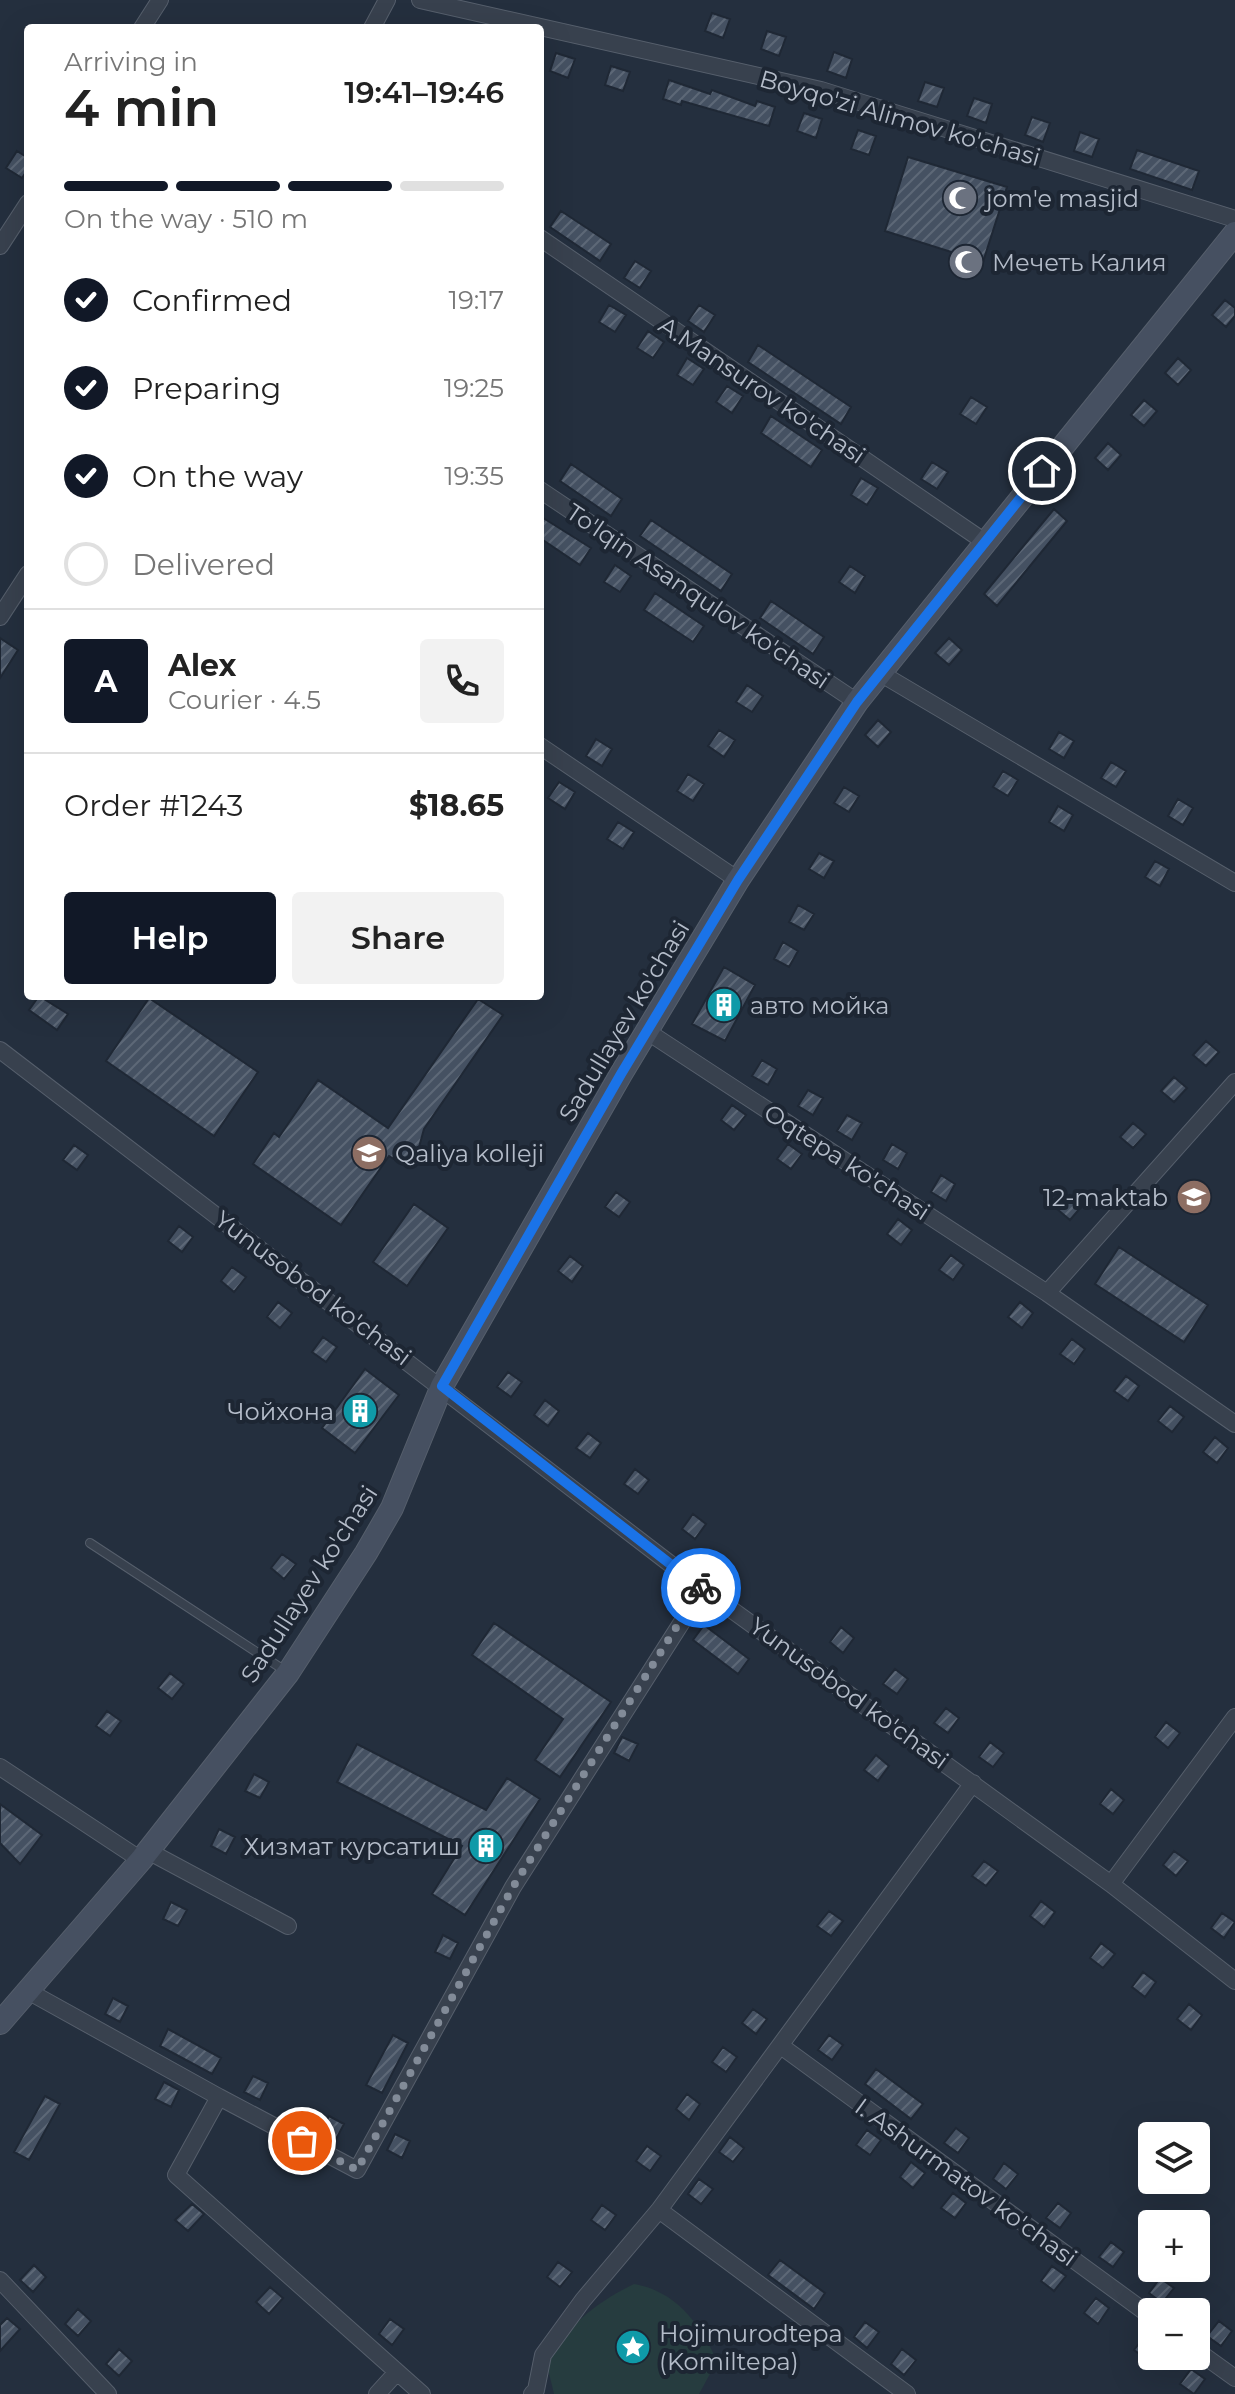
<!DOCTYPE html>
<html lang="en">
<head>
<meta charset="utf-8">
<style>
  body { margin:0; font-family:Montserrat,sans-serif; background:#f2f2f2; color:#222; height:100vh; display:flex; flex-direction:column; font-size:30px; white-space:nowrap }
  * { box-sizing:border-box; margin:0 }
  p { font-size:26px; color:#767676 }
  .icon { flex:none; width:44px; height:44px; fill:none; stroke:currentColor; stroke-width:2; stroke-linecap:round; stroke-linejoin:round }
  .map { position:relative; flex:1; overflow:hidden }
  .side { position:absolute; left:24px; top:24px; width:520px; height:976px; display:flex; flex-direction:column; background:#fff; border-radius:8px; box-shadow:0 8px 32px #0002 }
  .side>* { flex:none }
  .controls { position:absolute; left:1138px; top:2122px; display:grid; gap:16px }
  .controls a { display:grid; place-items:center; width:72px; height:72px; border-radius:8px; background:#fff; box-shadow:0 8px 32px #0002; font-size:40px }
  .pin { position:absolute; display:grid; place-items:center; width:68px; height:68px; color:#fff; margin:-34px; border:4px solid #fff; border-radius:50%; box-shadow:0 2px 8px #0007 }
  .courier { position:absolute; display:grid; place-items:center; width:80px; height:80px; margin:-40px; border:6px solid #1a73e8; border-radius:50%; background:#fff; color:#222; box-shadow:0 2px 10px #0007 }
  .summary em { font-style:normal; font-weight:600 }
  .summary div { display:flex; flex-direction:column-reverse }
  .summary { display:flex; align-items:center; justify-content:space-between; height:136px; padding:0 40px }
  h1 { font-size:52px; font-weight:600; line-height:60px }
  .bar { display:grid; grid-template-columns:repeat(4,1fr); gap:12px 8px; align-content:center; height:96px; padding:0 40px }
  .bar i { height:10px; border-radius:6px; background:#e0e0e0 }
  .bar .active { background:#111827 }
  .bar p { grid-column:span 4 }
  .line { display:flex; align-items:center; gap:20px; padding:0 40px; border-top:2px solid #e0e0e0 }
  .line div { flex:1 }
  .round { display:grid; place-items:center; flex:none; width:84px; height:84px; border-radius:8px; background:#f2f2f2 }
  ol { padding:0 40px; list-style:none }
  li { display:flex; align-items:center; gap:24px; height:88px }
  li p { margin-inline-start:auto }
  li .icon { padding:8px; border-radius:50%; background:#111827; color:#fff; stroke-width:4 }
  li:last-child { color:#767676 }
  li i { width:44px; height:44px; border:4px solid #e0e0e0; border-radius:50% }
  .primary-button { display:flex; gap:16px; margin-top:auto; padding:16px 40px }
  .primary-button a { flex:1; height:92px; border-radius:8px; background:#111827; color:#fff; font-size:32px; font-weight:600; line-height:92px; text-align:center }
  .primary-button a+a { background:#f2f2f2; color:#222 }
  .map>svg:first-child { display:block }
  .green { fill:#263c3f }
  .building { fill:url(#building-hatch); stroke:#1f2835; stroke-width:2 }
  .lines { fill:none; stroke-linecap:round; stroke-linejoin:round }
  .service-casing { stroke:#565f6c; stroke-width:10 }
  .minor-casing { stroke:#565f6c; stroke-width:18 }
  .secondary-casing { stroke:#565f6c; stroke-width:24 }
  .service { stroke:#38414e; stroke-width:8 }
  .minor { stroke:#38414e; stroke-width:16 }
  .secondary { stroke:#465061; stroke-width:22 }
  .done { stroke:#828b98; stroke-width:8; stroke-dasharray:0 14.4 }
  .route { stroke:#1a73e8; stroke-width:10 }
  .labels { text-anchor:middle; dominant-baseline:central; stroke-width:8; stroke-linejoin:round; paint-order:stroke }
  .street-label { font-size:24px; fill:#b4bcc9; stroke:#1d2633 }
  .poi-label { font-size:24px; fill:#b4bcc9; stroke:#1d2633; text-anchor:start }
</style>
</head>
<body>
<div class="map">
<svg width="1235" height="2394" viewBox="0 0 1235 2394">
  <defs>
    <pattern id="building-hatch" width="6" height="6" patternUnits="userSpaceOnUse" patternTransform="scale(2)"><rect width="6" height="6" fill="#455162"/><path d="M-1 1l2-2M0 6l6-6M5 7l2-2" fill="none" stroke="#5d6877"/></pattern>
  </defs>
  <rect width="100%" height="100%" fill="#242f3e"/>
  <!-- green -->
  <path class="green" d="M634,2284C676,2291 700,2324 717,2361L699,2394H554L546,2361C569,2325 595,2303 634,2284Z"/>
  <!-- building -->
  <path class="building" d="M712,13L730,19L723,38L705,31Z
    M767,31L786,37L779,56L761,49Z
    M834,52L852,59L846,78L827,71Z
    M556,53L575,59L568,78L550,71Z
    M611,66L630,72L623,91L605,85Z
    M669,80L710,94L712,90L755,106L757,101L775,107L769,126L682,101L681,105L663,99Z
    M925,82L944,88L937,107L918,101Z
    M974,98L992,104L986,123L967,116Z
    M804,113L822,119L816,138L797,131Z
    M1032,117L1050,123L1043,142L1025,135Z
    M858,130L876,136L869,155L851,149Z
    M1080,132L1099,139L1092,157L1074,151Z
    M1137,150L1199,171L1192,190L1130,169Z
    M17,151L28,158V169L22,178L6,168Z
    M908,157L1007,187L983,262L885,231Z
    M561,211L611,244L600,261L550,227Z
    M635,261L651,271L640,288L624,278Z
    M1225,300L1235,308V316L1226,327L1212,315Z
    M609,305L626,315L615,332L599,322Z
    M699,305L715,315L704,332L688,321Z
    M648,331L664,342L653,358L637,348Z
    M758,345L851,407L841,424L748,362Z
    M687,358L704,369L693,385L677,375Z
    M1178,358L1191,370L1178,385L1165,373Z
    M727,386L743,396L732,413L716,402Z
    M971,397L987,407L976,424L960,414Z
    M1144,400L1157,411L1144,426L1131,415Z
    M771,416L822,450L811,467L761,433Z
    M1108,443L1121,455L1108,470L1095,458Z
    M932,462L948,472L937,489L921,479Z
    M571,464L622,499L611,516L560,481Z
    M861,478L878,488L867,505L851,495Z
    M1054,509L1067,521L997,606L984,594Z
    M540,516L591,548L580,565L540,538Z
    M651,520L732,574L721,591L640,536Z
    M615,565L631,576L620,592L604,582Z
    M850,566L865,576L855,593L839,582Z
    M655,593L704,626L693,642L644,610Z
    M771,601L824,637L813,654L760,618Z
    M0,638L18,650L0,678Z
    M949,638L962,650L949,665L935,653Z
    M747,685L763,696L752,712L736,702Z
    M878,720L891,732L878,747L865,735Z
    M719,730L735,740L724,757L708,746Z
    M1059,732L1074,741L1064,758L1049,749Z
    M596,739L612,749L602,766L586,756Z
    M1111,762L1126,771L1116,787L1101,778Z
    M1003,771L1018,780L1008,796L993,787Z
    M688,774L704,784L693,801L677,791Z
    M559,782L575,792L565,809L548,798Z
    M844,787L859,796L849,812L834,803Z
    M1178,799L1193,808L1183,825L1168,816Z
    M1058,806L1073,815L1064,831L1049,822Z
    M618,822L634,832L623,849L607,839Z
    M819,853L834,861L824,878L809,869Z
    M1155,861L1169,869L1160,886L1145,877Z
    M798,905L814,914L804,930L789,922Z
    M783,942L798,951L789,967L774,959Z
    M724,967L755,985L725,1041L692,1024Z
    M39,996L68,1014L57,1030L29,1010Z
    M149,998L258,1072L214,1136L106,1061Z
    M478,999L503,1015L424,1129L418,1151L402,1164L389,1156L341,1225L253,1164L274,1133L279,1137L318,1080L388,1128Z
    M1206,1041L1219,1052L1206,1066L1193,1055Z
    M762,1060L777,1069L768,1085L752,1076Z
    M1174,1077L1187,1088L1174,1102L1161,1091Z
    M808,1090L823,1098L813,1115L798,1106Z
    M732,1105L746,1115L734,1130L721,1120Z
    M847,1115L862,1123L852,1140L837,1131Z
    M1133,1123L1146,1134L1133,1148L1120,1137Z
    M788,1144L802,1154L791,1169L777,1159Z
    M892,1144L907,1153L898,1169L883,1160Z
    M74,1145L88,1155L77,1170L63,1160Z
    M941,1175L955,1184L946,1201L931,1192Z
    M616,1192L630,1202L619,1217L605,1207Z
    M1070,1195L1082,1206L1070,1220L1057,1209Z
    M414,1204L448,1228L407,1286L373,1262Z
    M898,1219L912,1230L901,1245L887,1234Z
    M179,1226L193,1237L182,1252L168,1241Z
    M1119,1247L1208,1305L1184,1342L1095,1284Z
    M951,1255L964,1265L953,1280L939,1270Z
    M570,1256L583,1266L572,1282L558,1271Z
    M232,1267L246,1277L234,1292L221,1281Z
    M278,1302L292,1313L280,1328L267,1317Z
    M1020,1302L1033,1313L1022,1328L1008,1317Z
    M323,1337L337,1347L326,1362L312,1352Z
    M1072,1339L1085,1349L1074,1364L1060,1354Z
    M365,1369L399,1395L355,1453L322,1428Z
    M508,1372L522,1382L511,1397L497,1387Z
    M1126,1376L1139,1386L1128,1401L1114,1391Z
    M545,1400L559,1411L548,1426L534,1415Z
    M1170,1406L1184,1417L1172,1432L1158,1421Z
    M588,1433L601,1443L590,1458L576,1448Z
    M1215,1437L1228,1448L1217,1463L1203,1452Z
    M635,1469L649,1480L638,1494L624,1484Z
    M693,1514L706,1524L695,1539L682,1529Z
    M282,1554L296,1564L284,1579L271,1568Z
    M494,1623L611,1702L560,1777L535,1760L563,1719L472,1655Z
    M704,1625L749,1659L738,1674L693,1640Z
    M841,1627L854,1638L843,1653L830,1642Z
    M895,1669L908,1679L897,1694L883,1684Z
    M170,1673L184,1684L172,1699L158,1688Z
    M946,1708L959,1718L948,1733L934,1723Z
    M107,1711L121,1721L110,1736L96,1726Z
    M1166,1722L1180,1733L1168,1748L1155,1737Z
    M622,1737L638,1744L629,1761L614,1753Z
    M990,1742L1004,1753L993,1767L979,1757Z
    M357,1744L486,1810L507,1778L540,1799L465,1915L432,1894L462,1846L337,1782Z
    M876,1755L889,1766L878,1781L864,1770Z
    M254,1774L269,1782L260,1798L245,1791Z
    M1111,1789L1124,1800L1113,1814L1100,1804Z
    M0,1804L42,1835L20,1864L0,1843Z
    M219,1829L235,1837L226,1854L211,1846Z
    M1174,1851L1188,1861L1176,1876L1163,1865Z
    M984,1861L998,1871L986,1886L972,1876Z
    M1041,1901L1055,1912L1044,1927L1030,1916Z
    M171,1902L187,1910L178,1926L163,1919Z
    M829,1911L843,1921L831,1936L817,1926Z
    M1222,1913L1235,1922L1224,1938L1211,1928Z
    M443,1935L458,1943L450,1959L435,1952Z
    M1101,1943L1115,1954L1103,1968L1090,1958Z
    M1143,1972L1156,1982L1145,1997L1132,1987Z
    M113,1998L128,2006L120,2022L105,2014Z
    M1189,2004L1202,2015L1191,2030L1177,2019Z
    M753,2009L767,2019L756,2034L742,2023Z
    M168,2029L221,2058L212,2074L160,2046Z
    M393,2035L408,2043L382,2093L366,2085Z
    M829,2035L843,2045L832,2060L818,2050Z
    M723,2047L737,2057L726,2072L712,2062Z
    M876,2069L923,2104L911,2119L865,2084Z
    M253,2076L268,2083L260,2100L244,2092Z
    M164,2082L179,2090L171,2107L155,2099Z
    M687,2094L700,2104L689,2120L676,2109Z
    M45,2096L60,2104L29,2160L14,2152Z
    M329,2116L344,2124L335,2141L320,2133Z
    M956,2128L969,2138L958,2153L944,2143Z
    M867,2130L881,2140L870,2155L856,2145Z
    M395,2134L410,2141L402,2158L387,2150Z
    M730,2137L744,2148L733,2162L719,2152Z
    M647,2146L661,2156L650,2171L636,2161Z
    M911,2162L925,2173L913,2188L900,2177Z
    M1004,2163L1018,2174L1006,2189L993,2179Z
    M699,2179L713,2189L701,2204L688,2194Z
    M953,2193L966,2203L955,2218L941,2208Z
    M1058,2203L1071,2213L1060,2228L1046,2218Z
    M192,2204L204,2214L188,2231L175,2220Z
    M602,2205L616,2215L605,2230L591,2220Z
    M1111,2242L1124,2252L1113,2267L1099,2257Z
    M780,2260L825,2293L814,2309L768,2275Z
    M558,2262L572,2272L560,2287L547,2277Z
    M34,2265L46,2277L33,2292L20,2280Z
    M1052,2266L1066,2276L1054,2291L1041,2281Z
    M1160,2278L1174,2288L1162,2303L1149,2293Z
    M270,2287L283,2298L269,2314L256,2302Z
    M1096,2298L1109,2308L1098,2324L1084,2313Z
    M78,2309L91,2321L78,2336L65,2324Z
    M7,2318L20,2329L0,2351V2325Z
    M390,2319L404,2329L392,2345L379,2334Z
    M1219,2321L1232,2331L1221,2346L1207,2336Z
    M865,2322L879,2332L867,2348L854,2337Z
    M1151,2328H1152V2363L1134,2350Z
    M119,2349L132,2361L119,2376L106,2364Z
    M902,2349L916,2360L904,2375L891,2364Z
    M1191,2369L1205,2379L1194,2394L1180,2384Z"/>
  <g class="lines">
    <defs>
      <path id="service" d="M90,1543L287,1672"/>
      <path id="minor" d="M420,0L821,90L1235,219
        M142,28L160,0
        M372,28L387,0
        M540,238L985,542
        M0,246L28,203
        M540,490L857,702
        M0,617L28,574
        M880,673L1235,883
        M540,746L738,880
        M648,1032L1047,1293L1235,1424
        M0,1050L703,1589L1111,1884L1235,1981
        M1047,1293L1235,1082
        M0,1767L141,1860
        M148,1851L288,1926
        M1111,1884L1235,1717
        M26,1990L219,2097L176,2175L422,2394
        M781,2046L1152,2317
        M219,2097L357,2170L513,1887L703,1589
        M659,2210L907,2394
        M0,2280L108,2394
        M1196,2350L1235,2378
        M377,2394L397,2372
        M532,2394L536,2390L543,2355L583,2300L659,2210L973,1783"/>
      <path id="secondary" d="M0,2023L141,1860L288,1673L366,1553L392,1508L442,1386L621,1074L738,880L857,702L1235,233"/>
    </defs>
    <!-- service casing -->
    <use href="#service" class="service-casing"/>
    <!-- minor casing -->
    <use href="#minor" class="minor-casing"/>
    <!-- secondary casing -->
    <use href="#secondary" class="secondary-casing"/>
    <!-- service -->
    <use href="#service" class="service"/>
    <!-- minor -->
    <use href="#minor" class="minor"/>
    <!-- secondary -->
    <use href="#secondary" class="secondary"/>
  </g>
  <g class="lines">
    <!-- done -->
    <path class="done" d="M302,2141L357,2170L513,1887L701,1588"/>
    <!-- route -->
    <path class="route" d="M701,1588L442,1386L621,1074L738,880L857,702L1042,471"/>
  </g>
  <!-- icons -->
  <defs>
    <symbol id="mosque-disc" viewBox="-11 -11 22 22"><circle r="9.5" fill="#6b7280" stroke="#1d2633"/><path d="M3.5-4.9A6 6 0 1 0 3.5 4.9A5 5 0 1 1 3.5-4.9Z" fill="#fff"/></symbol>
    <symbol id="building-disc" viewBox="-11 -11 22 22"><circle r="9.5" fill="#0f9aa8" stroke="#1d2633"/><path d="M-4-6H4V6H1V3H-1V6H-4ZM-2.5-4.3h1.7v1.8h-1.7ZM.8-4.3h1.7v1.8H.8ZM-2.5-1h1.7V.8h-1.7ZM.8-1h1.7V.8H.8Z" fill="#fff"/></symbol>
    <symbol id="university-disc" viewBox="-11 -11 22 22"><circle r="9.5" fill="#8d6e63" stroke="#1d2633"/><path d="M0-5L7-2L0 1L-7-2ZM-4 1L0 2.5L4 1V4Q0 6-4 4Z" fill="#fff"/></symbol>
    <symbol id="school-disc" viewBox="-11 -11 22 22"><circle r="9.5" fill="#8d6e63" stroke="#1d2633"/><path d="M0-5L7-2L0 1L-7-2ZM-4 1L0 2.5L4 1V4Q0 6-4 4Z" fill="#fff"/></symbol>
    <symbol id="sight-disc" viewBox="-11 -11 22 22"><circle r="9.5" fill="#0f9aa8" stroke="#1d2633"/><path d="M0-6L1.8-2.2L6-1.7L2.9 1.2L3.7 5.4L0 3.3L-3.7 5.4L-2.9 1.2L-6-1.7L-1.8-2.2Z" fill="#fff"/></symbol>
  </defs>
  <g fill-rule="evenodd">
    <use href="#mosque-disc" x="940" y="178" width="40" height="40"/>
    <use href="#mosque-disc" x="946" y="242" width="40" height="40"/>
    <use href="#building-disc" x="704" y="985" width="40" height="40"/>
    <use href="#university-disc" x="349" y="1133" width="40" height="40"/>
    <use href="#school-disc" x="1174" y="1177" width="40" height="40"/>
    <use href="#building-disc" x="340" y="1391" width="40" height="40"/>
    <use href="#building-disc" x="466" y="1826" width="40" height="40"/>
    <use href="#sight-disc" x="613" y="2327" width="40" height="40"/>
  </g>
  <g class="labels">
    <!-- street labels -->
    <g class="street-label">
      <text transform="translate(900 118) rotate(16)">Boyqo'zi Alimov ko'chasi</text>
      <text transform="translate(762 390) rotate(34)">A.Mansurov ko'chasi</text>
      <text transform="translate(698 596) rotate(34)">To'lqin Asanqulov ko'chasi</text>
      <text transform="translate(624 1021) rotate(-59)">Sadullayev ko'chasi</text>
      <text transform="translate(847 1162) rotate(33)">Oqtepa ko'chasi</text>
      <text transform="translate(313 1288) rotate(37)">Yunusobod ko'chasi</text>
      <text transform="translate(309 1584) rotate(-57)">Sadullayev ko'chasi</text>
      <text transform="translate(849 1693) rotate(36)">Yunusobod ko'chasi</text>
      <text transform="translate(966 2182) rotate(36)">I. Ashurmatov ko'chasi</text>
    </g>
    <!-- poi labels -->
    <g class="poi-label">
      <text x="986" y="198">jom'e masjid</text>
      <text x="992" y="262">Мечеть Калия</text>
      <text x="750" y="1005">авто мойка</text>
      <text x="395" y="1153">Qaliya kolleji</text>
      <text x="1168" y="1197" text-anchor="end">12-maktab</text>
      <text x="334" y="1411" text-anchor="end">Чойхона</text>
      <text x="460" y="1846" text-anchor="end">Хизмат курсатиш</text>
      <text x="659" y="2333">Hojimurodtepa<tspan x="659" dy="28">(Komiltepa)</tspan></text>
    </g>
  </g>
</svg>
<div class="controls">
<a><svg class="icon" aria-label="layers" viewBox="0 0 24 24"><path d="M12 4l9 5-9 5-9-5zM3 14l9 5 9-5"/></svg></a>
<a>+</a>
<a>−</a>
</div>
<div class="pin" style="left:302px;top:2141px;background:#ea580c"><svg class="icon" aria-label="bag" viewBox="0 0 24 24"><path d="M5 8h14l-1 12H6zM9 8a3 3 0 0 1 6 0"/></svg></div>
<div class="pin" style="left:1042px;top:471px;background:#1f2937"><svg class="icon" aria-label="home" viewBox="0 0 24 24"><path d="M3 11l9-7 9 7M6 9v11h12V9"/></svg></div>
<div class="courier" style="left:701px;top:1588px"><svg class="icon" aria-label="bike" viewBox="0 0 24 24"><circle cx="6" cy="16" r="4"/><circle cx="18" cy="16" r="4"/><path d="M6 16l4-8h5l3 8M10 8l3 8H6M13 5h3"/></svg></div>
<section class="side">
<div class="summary"><div><h1>4 min</h1><p>Arriving in</p></div><em>19:41–19:46</em></div>
<div class="bar"><i class="active"></i><i class="active"></i><i class="active"></i><i></i><p>On the way · 510 m</p></div>
<ol>
<li><svg class="icon" aria-label="check" viewBox="0 0 24 24"><path d="M5 12l5 5 9-10"/></svg>Confirmed<p>19:17</p></li>
<li><svg class="icon" aria-label="check" viewBox="0 0 24 24"><path d="M5 12l5 5 9-10"/></svg>Preparing<p>19:25</p></li>
<li><svg class="icon" aria-label="check" viewBox="0 0 24 24"><path d="M5 12l5 5 9-10"/></svg>On the way<p>19:35</p></li>
<li><i></i>Delivered</li>
</ol>
<div class="line" style="height:144px"><b class="round" style="background:#111827;color:#fff">A</b><div><b>Alex</b><p>Courier · 4.5</p></div><a class="round"><svg class="icon" aria-label="phone" viewBox="0 0 24 24"><path d="M5 4h4l2 5-3 2q2 4 5 5l2-3 5 2v4C11 20 4 13 5 4z"/></svg></a></div>
<div class="line" style="height:104px"><div>Order #1243</div><b>$18.65</b></div>
<div class="primary-button"><a>Help</a><a>Share</a></div>
</section>
</div>
</body>
</html>
